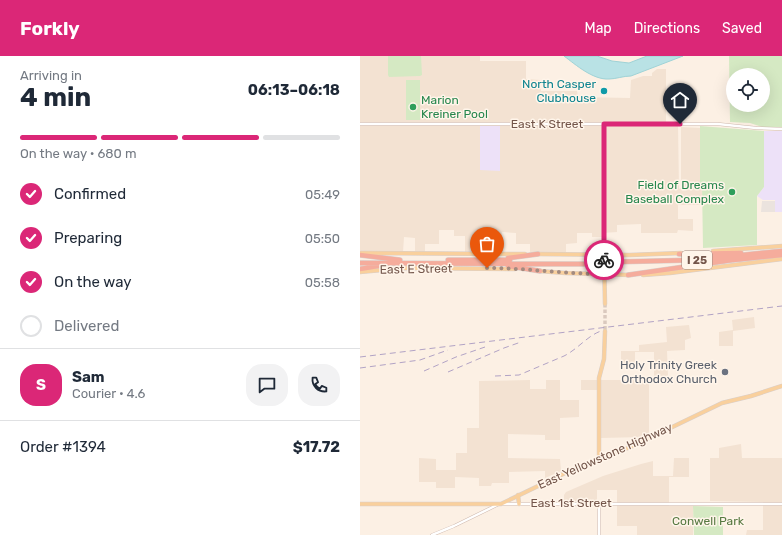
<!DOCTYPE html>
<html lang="en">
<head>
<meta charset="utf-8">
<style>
  body { margin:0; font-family:Rubik,sans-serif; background:#f2f2f3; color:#1f2937; height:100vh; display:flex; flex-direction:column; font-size:15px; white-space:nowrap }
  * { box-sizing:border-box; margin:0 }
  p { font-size:13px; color:#747a83 }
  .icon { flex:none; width:22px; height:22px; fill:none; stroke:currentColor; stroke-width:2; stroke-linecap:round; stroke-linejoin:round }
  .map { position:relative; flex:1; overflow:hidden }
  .sheet { display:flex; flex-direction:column; background:#fff; width:360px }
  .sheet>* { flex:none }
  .buttons { position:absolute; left:366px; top:12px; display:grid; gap:8px }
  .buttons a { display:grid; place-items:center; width:44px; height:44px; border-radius:50%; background:#fff; box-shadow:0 4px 16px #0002; font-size:20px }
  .pin { position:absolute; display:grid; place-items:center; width:34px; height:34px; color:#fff; margin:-41px -17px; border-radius:50% 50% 50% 0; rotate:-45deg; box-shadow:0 0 4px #0007 }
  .pin .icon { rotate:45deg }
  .courier { position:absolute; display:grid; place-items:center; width:40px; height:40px; margin:-20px; border:3px solid #db2777; border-radius:50%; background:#fff; color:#222; box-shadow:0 1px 5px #0007 }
  .head em { font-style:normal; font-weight:700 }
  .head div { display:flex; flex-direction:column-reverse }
  .head { display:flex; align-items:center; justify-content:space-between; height:68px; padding:0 20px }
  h1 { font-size:26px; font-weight:700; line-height:30px }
  .bar { display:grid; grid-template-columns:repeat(4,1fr); gap:6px 4px; align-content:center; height:48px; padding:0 20px }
  .bar i { height:5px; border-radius:3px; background:#e0e1e3 }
  .bar .on { background:#db2777 }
  .bar p { grid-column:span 4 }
  .line { display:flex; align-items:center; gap:10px; padding:0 20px; border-top:1px solid #e0e1e3 }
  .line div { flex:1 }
  .round { display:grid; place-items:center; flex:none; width:42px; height:42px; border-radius:16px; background:#f2f2f3 }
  ol { padding:0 20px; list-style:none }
  li { display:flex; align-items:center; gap:12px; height:44px }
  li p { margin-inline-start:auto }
  li .icon { padding:4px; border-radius:50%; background:#db2777; color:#fff; stroke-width:4 }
  li:last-child { color:#747a83 }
  li i { width:22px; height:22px; border:2px solid #e0e1e3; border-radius:50% }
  header { display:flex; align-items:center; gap:24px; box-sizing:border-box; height:56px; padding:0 20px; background:#db2777; color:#fff }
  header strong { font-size:19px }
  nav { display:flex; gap:22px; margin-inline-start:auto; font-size:14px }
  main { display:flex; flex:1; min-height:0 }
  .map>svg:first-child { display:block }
  .residential { fill:#f3e2d2 }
  .industrial { fill:#ebe3de }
  .education { fill:#ede1f8 }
  .green { fill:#d5e9c3; fill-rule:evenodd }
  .water { fill:#b9e2e5; stroke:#9fd2d6 }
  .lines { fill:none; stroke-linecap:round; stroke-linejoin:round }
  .major-tunnel { stroke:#dac9be; stroke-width:3.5; stroke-dasharray:3.5 2; stroke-linecap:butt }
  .minor-casing { stroke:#cfb9ae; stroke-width:3.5 }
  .major-casing { stroke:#d8cfcc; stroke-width:4.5 }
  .highway-casing { stroke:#d8cfcc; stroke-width:5.5 }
  .minor { stroke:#fff; stroke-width:2.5 }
  .major { stroke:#f9d09d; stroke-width:3.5 }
  .highway { stroke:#f5ac9c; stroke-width:4.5 }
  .rail { stroke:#b2a3c5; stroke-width:1; stroke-dasharray:6 4; stroke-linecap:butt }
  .highway-bridge-casing { stroke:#d8cfcc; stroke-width:5.5; stroke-linecap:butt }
  .highway-bridge { stroke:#f5ac9c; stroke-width:4.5 }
  .done { stroke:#a38b80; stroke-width:4; stroke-dasharray:0 7.2 }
  .route { stroke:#db2777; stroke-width:5 }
  .culture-dot { fill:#0f9aa8; stroke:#fff5ea; stroke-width:1.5 }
  .leisure-dot { fill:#2e9e5b; stroke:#fff5ea; stroke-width:1.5 }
  .worship-dot { fill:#6b7280; stroke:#fff5ea; stroke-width:1.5 }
  .labels { text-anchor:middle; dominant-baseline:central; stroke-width:3; stroke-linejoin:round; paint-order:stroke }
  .shield { fill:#fff5ea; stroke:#9d857a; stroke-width:1 }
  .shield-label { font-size:11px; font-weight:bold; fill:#73554a }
  .culture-label { font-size:12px; fill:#0d838f; stroke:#fff5ea; text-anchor:end }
  .leisure-label { font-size:12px; fill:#27864d; stroke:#fff5ea; text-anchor:start }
  .street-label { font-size:12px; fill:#73554a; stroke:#fff5ea }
  .worship-label { font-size:12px; fill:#5b616d; stroke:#fff5ea; text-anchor:end }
  .park-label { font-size:12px; fill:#577942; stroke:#fff5ea }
</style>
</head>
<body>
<header>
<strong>Forkly</strong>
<nav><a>Map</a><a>Directions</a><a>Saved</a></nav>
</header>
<main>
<section class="sheet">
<div class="head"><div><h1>4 min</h1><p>Arriving in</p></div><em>06:13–06:18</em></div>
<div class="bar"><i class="on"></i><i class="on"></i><i class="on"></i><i></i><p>On the way · 680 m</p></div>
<ol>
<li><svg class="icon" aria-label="check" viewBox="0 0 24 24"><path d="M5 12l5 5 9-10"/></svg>Confirmed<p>05:49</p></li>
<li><svg class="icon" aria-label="check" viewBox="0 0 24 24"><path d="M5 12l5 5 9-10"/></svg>Preparing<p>05:50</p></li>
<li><svg class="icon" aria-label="check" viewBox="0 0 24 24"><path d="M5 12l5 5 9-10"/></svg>On the way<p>05:58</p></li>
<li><i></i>Delivered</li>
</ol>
<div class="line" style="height:72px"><b class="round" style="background:#db2777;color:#fff">S</b><div><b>Sam</b><p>Courier · 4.6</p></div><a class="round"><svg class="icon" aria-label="chat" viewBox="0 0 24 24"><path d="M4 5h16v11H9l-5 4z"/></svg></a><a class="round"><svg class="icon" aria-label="phone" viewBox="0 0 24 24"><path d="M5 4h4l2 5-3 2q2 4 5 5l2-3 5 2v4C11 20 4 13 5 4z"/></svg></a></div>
<div class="line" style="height:52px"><div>Order #1394</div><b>$17.72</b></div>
</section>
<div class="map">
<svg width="422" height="479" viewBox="0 0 422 479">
  <rect width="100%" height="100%" fill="#fcf0e4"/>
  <!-- residential -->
  <path class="residential" d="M0,0H120V5H166V23L180,24L181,35H217L218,41L270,42L271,24L283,20H292V17L297,13H306V69H318L319,133L321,132V71L340,72V129H342L343,149H318V163H333V175L318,174L317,177H281V168L257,169V176L242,177V181H232V177H217V187L206,188V196H170V188H156V177L142,176L141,181H130L129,196H105V180H94V174H79V188H65V196L55,195V182L44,181L43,196H0Z
    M394,261L395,272L373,275V290H359V276L373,274L372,264Z
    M329,269L331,282L325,284V294L307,295L308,320H289V378L283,381L241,382L240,334H221V324H289V320H294V296H275V310H261V295H279V289L307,286L306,271Z
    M170,324V333H186V324H200V344H219V361L200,362V384H185V379L148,378V402L200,403L201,415L185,422V415L149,416V427H132L131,430H119V422L95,421V432H76V426H59V402L76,403V414H96V397H107V372H119V325Z
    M381,388L382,402H422V479H386L387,474H403V446L350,445V402H359V392Z
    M314,402H329V421H309V450H333V479H277V470H257V434H237V445H204V439L206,436L243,420L281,408L293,405V420H313Z"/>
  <!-- industrial -->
  <path class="industrial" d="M402,145H415V156H401Z"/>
  <!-- education -->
  <path class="education" d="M120,70H140V115L120,114Z
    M404,75H422V156H415V144H403L397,140L404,131Z"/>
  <!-- green -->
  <path class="green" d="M28,0H61L62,19L60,20L29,21L28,19Z
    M369,0H422V71H402L390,67L370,66ZM373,19H403V49H373Z
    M46,24H60V64H46Z
    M340,70L404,75V131L397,140V189L343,192L342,129H340Z
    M333,450L363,451V479H334Z"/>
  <!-- water -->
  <path class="water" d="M204,0H237L252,5L269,7L287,0H323L271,20C263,20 256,23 249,23C233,24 216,9 204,0Z"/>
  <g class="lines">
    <!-- major-tunnel -->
    <path class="major-tunnel" d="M245,248V275"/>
    <defs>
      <path id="minor" d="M0,68H358L396,72L422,73
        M244,68V199
        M239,447V479
        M144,448H422
        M72,479L94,470L139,448"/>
      <path id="major" d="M353,195L422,190
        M1,197L165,198
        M175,198L270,199L321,197
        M244,199L245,248
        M179,215L205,217L270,219
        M0,216L44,212L155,213
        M283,219L310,217L422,203
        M239,403V322L244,303L245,275
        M158,439L159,448
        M0,448H141L203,418L273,390L362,347L391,340L422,330"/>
      <path id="highway" d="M319,198L381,197
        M0,199L40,204
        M148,202L178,198
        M88,204H150
        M373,204L422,199
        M252,206L335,204L422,195
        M0,207L236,208
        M148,210L180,215
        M0,213L24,209
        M268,219L372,204"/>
    </defs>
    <!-- minor casing -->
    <use href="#minor" class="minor-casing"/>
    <!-- major casing -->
    <use href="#major" class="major-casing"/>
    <!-- highway casing -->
    <use href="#highway" class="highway-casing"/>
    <!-- minor -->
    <use href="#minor" class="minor"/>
    <!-- major -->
    <use href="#major" class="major"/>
    <!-- highway -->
    <use href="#highway" class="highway"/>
    <!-- rail -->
    <path class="rail" d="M0,301L422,250
      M0,312L60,304L88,294
      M64,315L96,301L125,291
      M88,316L144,292L161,286
      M135,320L159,319L204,300C218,293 227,280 241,275"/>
    <defs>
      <path id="highway-bridge" d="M236,208H252"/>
    </defs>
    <!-- highway-bridge casing -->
    <use href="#highway-bridge" class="highway-bridge-casing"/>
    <!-- highway-bridge -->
    <use href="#highway-bridge" class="highway-bridge"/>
  </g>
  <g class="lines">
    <!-- done -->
    <path class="done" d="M127,212C166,212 205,218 244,218V204"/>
    <!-- route -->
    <path class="route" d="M244,204V68H320"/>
  </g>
  <!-- markers -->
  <circle class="culture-dot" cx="244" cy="35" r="4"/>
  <g class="leisure-dot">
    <circle cx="53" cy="51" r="4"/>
    <circle cx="372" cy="136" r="4"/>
  </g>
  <circle class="worship-dot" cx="365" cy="316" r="4"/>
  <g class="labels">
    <!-- shield labels -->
    <rect class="shield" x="322" y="195" width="30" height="18" rx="3"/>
    <g class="shield-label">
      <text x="337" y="204">I 25</text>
    </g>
    <!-- culture labels -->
    <g class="culture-label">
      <text x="236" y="28">North Casper<tspan x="236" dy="14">Clubhouse</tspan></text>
    </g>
    <!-- leisure labels -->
    <g class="leisure-label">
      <text x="61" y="44">Marion<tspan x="61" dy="14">Kreiner Pool</tspan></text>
      <text x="364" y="129" text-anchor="end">Field of Dreams<tspan x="364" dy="14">Baseball Complex</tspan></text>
    </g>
    <!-- street labels -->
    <g class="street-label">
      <text x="187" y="68">East K Street</text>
      <text transform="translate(56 213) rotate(-1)">East E Street</text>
      <text transform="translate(245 400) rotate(-24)">East Yellowstone Highway</text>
      <text x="211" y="447">East 1st Street</text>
    </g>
    <!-- worship labels -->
    <g class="worship-label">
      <text x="357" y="309">Holy Trinity Greek<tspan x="357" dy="14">Orthodox Church</tspan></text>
    </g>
    <!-- park labels -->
    <g class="park-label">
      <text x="348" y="465">Conwell Park</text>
    </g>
  </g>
</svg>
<div class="buttons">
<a><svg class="icon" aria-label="locate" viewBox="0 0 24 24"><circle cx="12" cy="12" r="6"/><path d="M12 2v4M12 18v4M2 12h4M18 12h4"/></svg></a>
</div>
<div class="pin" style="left:127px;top:212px;background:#ea580c"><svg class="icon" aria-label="bag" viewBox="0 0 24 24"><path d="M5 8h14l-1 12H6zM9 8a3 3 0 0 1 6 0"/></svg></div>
<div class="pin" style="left:320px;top:68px;background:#1f2937"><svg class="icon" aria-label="home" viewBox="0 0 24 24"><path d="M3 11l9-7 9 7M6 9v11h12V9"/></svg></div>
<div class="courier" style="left:244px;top:204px"><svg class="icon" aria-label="bike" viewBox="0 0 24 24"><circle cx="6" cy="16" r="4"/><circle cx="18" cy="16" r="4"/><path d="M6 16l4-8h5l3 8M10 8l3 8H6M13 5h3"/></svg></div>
</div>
</main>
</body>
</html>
